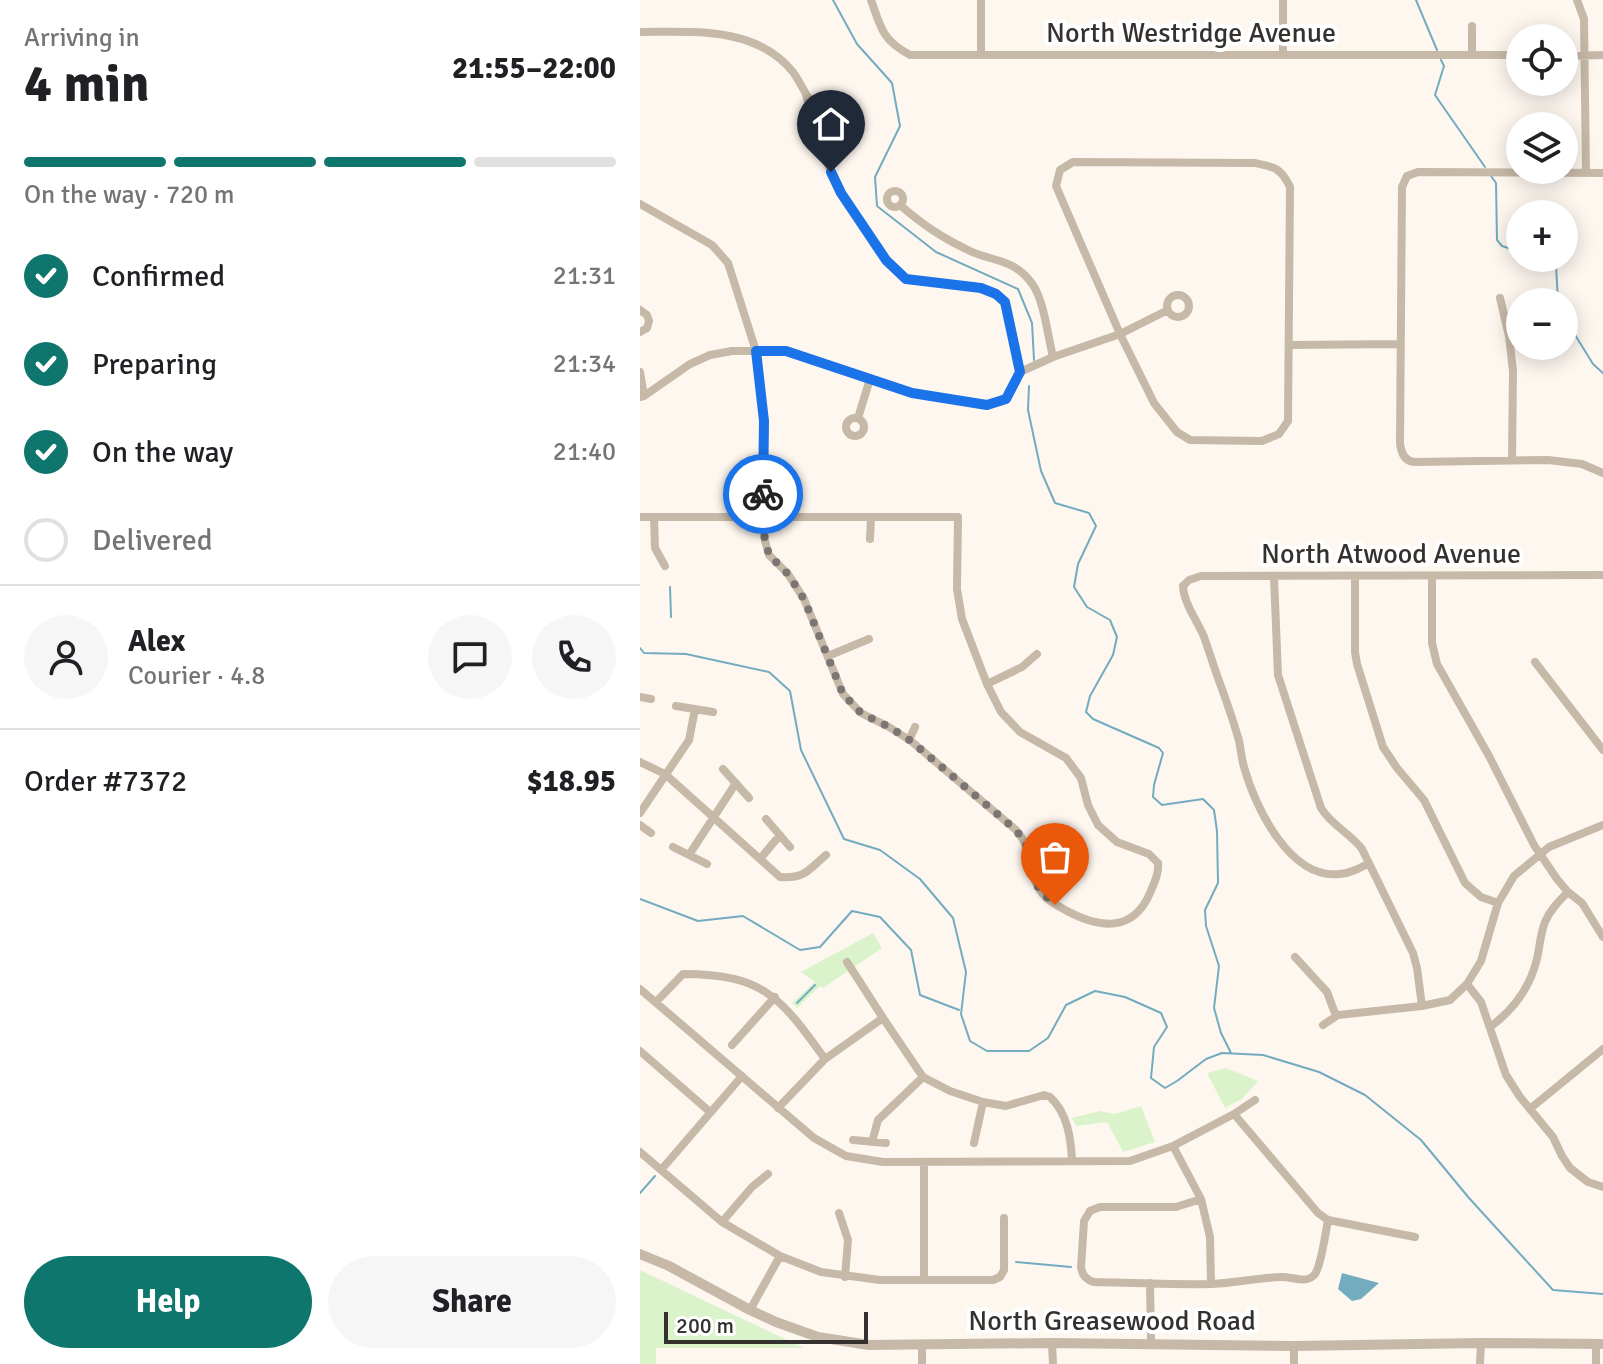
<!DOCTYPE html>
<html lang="en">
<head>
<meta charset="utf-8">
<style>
  body { margin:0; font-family:Signika,sans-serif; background:#f6f6f6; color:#202124; height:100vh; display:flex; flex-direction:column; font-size:30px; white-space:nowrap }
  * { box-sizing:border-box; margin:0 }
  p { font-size:26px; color:#757577 }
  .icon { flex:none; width:44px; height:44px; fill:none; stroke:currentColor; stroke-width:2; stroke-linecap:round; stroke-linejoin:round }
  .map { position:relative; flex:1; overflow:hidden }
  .details { display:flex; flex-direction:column; background:#fff; width:640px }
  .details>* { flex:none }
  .controls { position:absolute; left:866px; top:24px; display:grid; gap:16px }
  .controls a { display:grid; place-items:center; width:72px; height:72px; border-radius:50%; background:#fff; box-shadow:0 4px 20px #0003; font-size:40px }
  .scale { position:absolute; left:24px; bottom:20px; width:204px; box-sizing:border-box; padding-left:8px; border:4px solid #34312f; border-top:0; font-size:22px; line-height:28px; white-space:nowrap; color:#34312f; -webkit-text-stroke:6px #fff; paint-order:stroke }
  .pin { position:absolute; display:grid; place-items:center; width:68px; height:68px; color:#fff; margin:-82px -34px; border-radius:50% 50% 50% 0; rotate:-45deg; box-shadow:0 0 8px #0007 }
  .pin .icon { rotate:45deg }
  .courier { position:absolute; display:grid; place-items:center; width:80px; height:80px; margin:-40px; border:6px solid #1a73e8; border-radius:50%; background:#fff; color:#222; box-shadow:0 2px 10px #0007 }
  .headline em { font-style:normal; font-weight:700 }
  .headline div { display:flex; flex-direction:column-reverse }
  .headline { display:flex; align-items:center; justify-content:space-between; height:136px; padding:0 24px }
  h1 { font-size:52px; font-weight:700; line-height:60px }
  .bar { display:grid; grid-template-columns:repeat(4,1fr); gap:12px 8px; align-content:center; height:96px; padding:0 24px }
  .bar i { height:10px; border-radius:6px; background:#e0e0e0 }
  .bar .current { background:#0f766e }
  .bar p { grid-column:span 4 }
  .line { display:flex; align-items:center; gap:20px; padding:0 24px; border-top:2px solid #e0e0e0 }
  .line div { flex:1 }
  .round { display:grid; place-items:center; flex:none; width:84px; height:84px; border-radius:42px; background:#f6f6f6 }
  ol { padding:0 24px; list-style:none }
  li { display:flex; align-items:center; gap:24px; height:88px }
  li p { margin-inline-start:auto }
  li .icon { padding:8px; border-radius:50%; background:#0f766e; color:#fff; stroke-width:4 }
  li:last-child { color:#757577 }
  li i { width:44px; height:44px; border:4px solid #e0e0e0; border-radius:50% }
  .primary-button { display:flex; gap:16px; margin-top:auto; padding:16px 24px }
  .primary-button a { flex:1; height:92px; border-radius:48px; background:#0f766e; color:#fff; font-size:32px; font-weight:700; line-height:92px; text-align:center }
  .primary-button a+a { background:#f6f6f6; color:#202124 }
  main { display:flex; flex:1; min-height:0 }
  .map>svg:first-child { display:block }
  .green { fill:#dbf3cb }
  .water { fill:#73abbf }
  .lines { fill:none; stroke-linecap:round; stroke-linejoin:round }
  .stream { stroke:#73abbf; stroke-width:2 }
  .minor { stroke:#c7b9a7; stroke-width:8 }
  .tertiary { stroke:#c7b9a7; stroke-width:10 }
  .done { stroke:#7b7673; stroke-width:8; stroke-dasharray:0 14.4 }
  .route { stroke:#1a73e8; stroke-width:10 }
  .labels { text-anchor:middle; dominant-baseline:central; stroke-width:8; stroke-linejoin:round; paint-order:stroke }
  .street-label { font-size:28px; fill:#34312f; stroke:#fff }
</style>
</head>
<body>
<main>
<section class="details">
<div class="headline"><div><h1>4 min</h1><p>Arriving in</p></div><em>21:55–22:00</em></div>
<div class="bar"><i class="current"></i><i class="current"></i><i class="current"></i><i></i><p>On the way · 720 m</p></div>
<ol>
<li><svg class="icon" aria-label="check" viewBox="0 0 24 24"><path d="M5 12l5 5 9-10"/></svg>Confirmed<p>21:31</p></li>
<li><svg class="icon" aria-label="check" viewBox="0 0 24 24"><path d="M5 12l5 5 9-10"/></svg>Preparing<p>21:34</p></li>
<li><svg class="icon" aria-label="check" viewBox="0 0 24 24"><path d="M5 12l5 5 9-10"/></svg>On the way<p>21:40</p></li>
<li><i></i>Delivered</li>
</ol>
<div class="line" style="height:144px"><a class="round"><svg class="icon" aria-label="person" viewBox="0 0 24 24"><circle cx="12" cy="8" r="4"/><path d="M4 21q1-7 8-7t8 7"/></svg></a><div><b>Alex</b><p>Courier · 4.8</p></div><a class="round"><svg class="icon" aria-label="chat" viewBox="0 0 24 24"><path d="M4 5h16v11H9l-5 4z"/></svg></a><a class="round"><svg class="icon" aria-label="phone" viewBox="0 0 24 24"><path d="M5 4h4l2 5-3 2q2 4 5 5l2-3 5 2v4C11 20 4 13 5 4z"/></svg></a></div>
<div class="line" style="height:104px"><div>Order #7372</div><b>$18.95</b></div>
<div class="primary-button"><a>Help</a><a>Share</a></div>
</section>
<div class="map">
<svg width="963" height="1364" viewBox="0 0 963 1364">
  <rect width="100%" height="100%" fill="#fef7f0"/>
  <!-- green -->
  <path class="green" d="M233,933L242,948L183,988L180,986L157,1008L152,1003L175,982L161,972Z
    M586,1068L618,1081L602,1099L585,1108L567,1073Z
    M501,1106L515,1142L483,1152L467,1122L436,1126L432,1118L460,1111L475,1114Z
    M0,1270L164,1348H16V1364H0Z"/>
  <!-- water -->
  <path class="water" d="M702,1273L739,1283L721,1299L712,1301L698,1289Z"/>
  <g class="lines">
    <!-- stream -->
    <path class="stream" d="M193,0L217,44L252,83L260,126L235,177L237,206L296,252L378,289L392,323L394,360
      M776,0L797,50
      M801,60L804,66L795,95L845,167
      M851,176L856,183L857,240L862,246L880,252
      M899,258L916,265L918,302
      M924,317L953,364L963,373
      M389,386L388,410L401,471L415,503L449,513L456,526L438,564L434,587L447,607L470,620L477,637L473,655L450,696L446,712L453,719L519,748L523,753L514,785L513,797L522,805L563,799L574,810L577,831L578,883L565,910L566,926L579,966L574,1008L581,1033L591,1053
      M30,587L31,617
      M0,648L4,653L46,654L129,672L150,691L161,750L204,839L240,850L280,879L313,918L326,972L321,1014L330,1041L347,1051H389L408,1038L426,1005L455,991L485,997L521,1013L527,1027L514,1047L511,1078L525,1088L537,1081L566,1059L582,1053L623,1055L679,1072L725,1095L781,1140L829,1198L913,1290L963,1294
      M0,899L58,921L103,916L160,950L180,947L212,911L240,917L271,950L280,995L319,1010
      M157,1003L175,985
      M0,1193L15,1176
      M376,1262L431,1267"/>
    <!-- minor -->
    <path class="minor" d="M231,0C241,28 242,40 270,55H880
      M341,0V55
      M937,0L944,19L946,173
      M0,32C53,32 116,26 153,72C158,79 162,87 166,94
      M643,54V0
      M832,55V26
      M924,56L963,55
      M184,153C187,123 181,118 166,94L176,136L191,172L201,193L246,260L266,279L341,288L356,294L365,302L380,372
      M433,162L615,163C635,167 641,168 650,187L648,421L639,434L622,441L550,440L537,432L514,403L480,334L416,186L420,170Z
      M963,173L778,172L767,176L762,187L760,443C761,453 765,462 776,462L908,460L942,464L963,473
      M247 199a8 8 0 1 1 16 0a8 8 0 1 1-16 0Z
      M0,204L72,245L88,263L116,351L124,421L123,518L125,541L129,555L148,574L164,599L203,694L221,713L249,727L271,741L376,830C380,835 384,840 386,846C391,861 391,879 402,893C408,901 418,906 427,911C459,928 493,933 510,893C514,883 519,874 518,863
      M260,205C283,225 301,237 328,250C352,262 375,258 393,285C404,301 408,337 413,357
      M527 306a11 11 0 1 1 22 0a11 11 0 1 1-22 0Z
      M860,298L869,336L873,371L872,460
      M0,310L7,315L9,321L7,328L0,332
      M650,345L760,344
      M0,372L4,396
      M0,397L4,396L50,364L70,355L92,351H146L272,393L347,405L366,399L380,372L413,357L480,334L528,310
      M206 427a9 9 0 1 1 18 0a9 9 0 1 1-18 0Z
      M218,418L230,379
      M0,517H318L317,589L322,619L347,684L361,712L380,732L426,758L441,778L448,805L458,825L477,842L509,854L518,863
      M14,517L15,548L25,566
      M230,539L231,518
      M715,576V652L717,664L743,747L757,768L784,800L825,883L841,897L858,903
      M792,576V643L797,664L849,756L894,845L917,879L928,892L942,903L963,937
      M634,577L638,675L681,808C691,825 710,833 722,849L773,953L777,968L782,1006
      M543,586L549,580L561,576L963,575
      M543,586C544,604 557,620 564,637C569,651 573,664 578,678C585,697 592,717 598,737C601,747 601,757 604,767C615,807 650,880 700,874C711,873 720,868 729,863
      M188,656L229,639
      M895,662L963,750
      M347,684L382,667L397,654
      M0,697L11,699
      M36,706L73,712
      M269,740L275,727
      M0,762L25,774L140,877C165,879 168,870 186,855
      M83,769L109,798
      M0,813L49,740L55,709
      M126,819L150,847
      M0,825L11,833
      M33,847L67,864
      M49,855L96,783
      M120,859L140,835
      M655,957L687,992L696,1016
      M207,962L243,1018L283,1077L310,1091L343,1102L366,1106L404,1095L410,1097
      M827,984L841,1002L866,1075L880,1097L913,1137L922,1156L930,1168L948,1182L963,1187
      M0,989L174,1138L206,1156L243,1162L490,1161L533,1146L594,1114L615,1100
      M16,1002L43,974C124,974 141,998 185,1059
      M683,1025L698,1015L782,1006L810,1000L827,984L841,961L858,903L874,876L909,847L963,825
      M850,1027C876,1008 892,985 898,954C900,943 901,932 905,922C910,910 919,901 928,892
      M92,1045L135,997
      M0,1051L70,1112
      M410,1097C428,1113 431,1140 432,1161
      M138,1108L185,1059L243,1018
      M891,1108L963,1049
      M594,1114L678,1213L688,1220L775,1237
      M213,1140L246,1143
      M232,1142L238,1120L283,1077
      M334,1143L343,1102
      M533,1146L561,1199L570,1237L571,1284
      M0,1152L82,1222L140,1256L181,1272L240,1280H353L360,1277L364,1270V1218
      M284,1162V1280
      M21,1170L102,1076
      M450,1211L444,1221L441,1267C442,1275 446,1280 454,1282C493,1283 533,1285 572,1284C595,1283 617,1278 640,1277C652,1276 667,1285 675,1274C681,1266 686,1231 688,1220
      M450,1211L460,1207H536L561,1199
      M199,1213L208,1240L205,1277
      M82,1222L112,1187L128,1174
      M510,1283L511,1344
      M110,1310L140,1256
      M412,1343L413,1364
      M654,1346V1364
      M282,1364V1346
      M840,1364L841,1343
      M956,1364V1344"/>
    <!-- tertiary -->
    <path class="tertiary" d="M0,1254L29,1266L110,1310L136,1322L178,1337L229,1345L412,1343L654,1346L841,1343L963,1344"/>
  </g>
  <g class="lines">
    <!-- done -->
    <path class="done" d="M123,494V531L129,555L148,574L164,599L203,694L221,713L249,727L271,741L376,830L386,844L391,871L400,891L415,905"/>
    <!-- route -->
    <path class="route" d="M123,494L124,421L116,351H146L272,393L347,405L366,399L380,372L365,302L356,294L341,288L266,279L246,260L201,193L191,172"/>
  </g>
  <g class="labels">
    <!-- street labels -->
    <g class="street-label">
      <text x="551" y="33">North Westridge Avenue</text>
      <text x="751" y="554">North Atwood Avenue</text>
      <text x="472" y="1321">North Greasewood Road</text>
    </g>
  </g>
</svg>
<div class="controls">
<a><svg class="icon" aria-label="locate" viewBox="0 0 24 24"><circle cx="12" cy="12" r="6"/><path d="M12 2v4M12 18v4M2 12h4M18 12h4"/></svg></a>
<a><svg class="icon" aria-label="layers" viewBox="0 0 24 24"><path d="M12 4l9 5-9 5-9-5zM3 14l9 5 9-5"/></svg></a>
<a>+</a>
<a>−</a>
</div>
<div class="scale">200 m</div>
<div class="pin" style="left:415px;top:905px;background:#ea580c"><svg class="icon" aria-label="bag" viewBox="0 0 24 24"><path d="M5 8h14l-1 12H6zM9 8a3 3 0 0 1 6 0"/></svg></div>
<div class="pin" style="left:191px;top:172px;background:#1f2937"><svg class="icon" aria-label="home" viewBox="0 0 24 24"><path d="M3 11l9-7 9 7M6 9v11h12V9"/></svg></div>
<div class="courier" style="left:123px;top:494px"><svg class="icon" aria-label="bike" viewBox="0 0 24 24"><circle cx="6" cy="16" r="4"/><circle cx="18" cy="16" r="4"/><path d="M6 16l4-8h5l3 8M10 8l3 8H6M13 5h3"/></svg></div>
</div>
</main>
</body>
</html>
